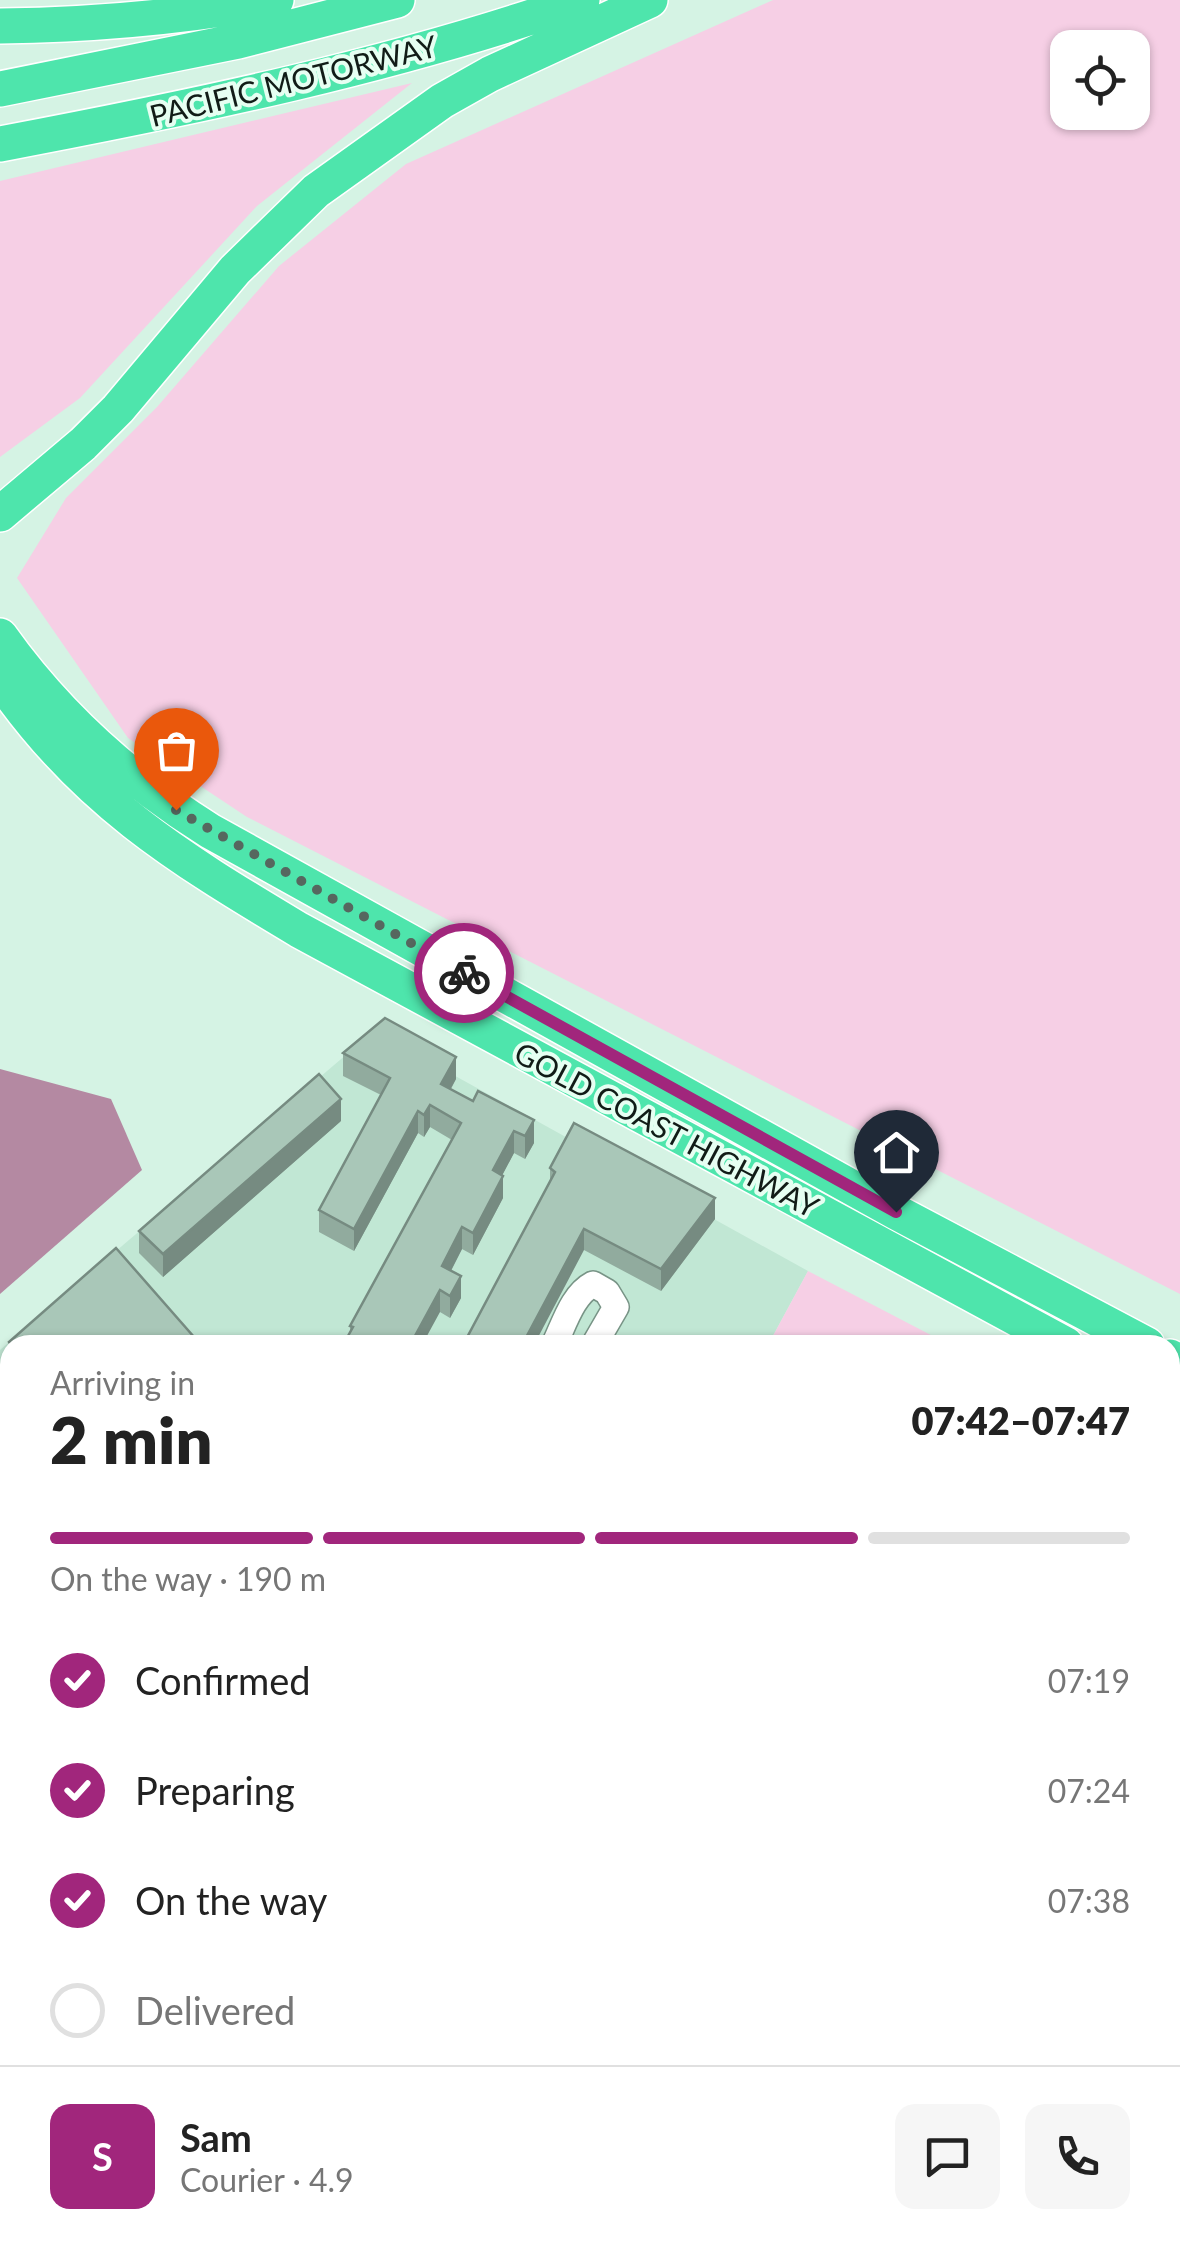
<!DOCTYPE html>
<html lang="en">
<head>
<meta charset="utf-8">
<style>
  body { margin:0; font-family:Lato,sans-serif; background:#f6f6f6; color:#222; height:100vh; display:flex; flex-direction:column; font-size:38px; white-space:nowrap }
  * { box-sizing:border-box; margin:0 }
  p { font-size:32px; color:#767676 }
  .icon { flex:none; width:55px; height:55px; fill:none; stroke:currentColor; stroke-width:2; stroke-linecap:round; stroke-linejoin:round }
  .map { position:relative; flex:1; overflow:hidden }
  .details { position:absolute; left:0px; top:1335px; width:1180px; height:930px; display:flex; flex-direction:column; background:#fff; border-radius:30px 30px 0 0; box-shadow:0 2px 8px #0004 }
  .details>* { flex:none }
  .buttons { position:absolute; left:1050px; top:30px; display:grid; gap:20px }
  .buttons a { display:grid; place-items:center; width:100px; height:100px; border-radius:20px; background:#fff; box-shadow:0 2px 8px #0004; font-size:50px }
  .pin { position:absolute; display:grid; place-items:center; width:85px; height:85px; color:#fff; margin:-102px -42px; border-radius:50% 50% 50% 0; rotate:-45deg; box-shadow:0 0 10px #0007 }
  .pin .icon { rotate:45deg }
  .courier { position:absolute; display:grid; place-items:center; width:100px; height:100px; margin:-50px; border:8px solid #a1267c; border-radius:50%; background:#fff; color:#222; box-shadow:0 2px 12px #0007 }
  .overview em { font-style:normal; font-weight:800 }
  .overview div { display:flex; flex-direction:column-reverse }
  .overview { display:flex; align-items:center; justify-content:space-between; height:170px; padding:0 50px }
  h1 { font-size:65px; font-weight:800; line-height:75px }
  .bar { display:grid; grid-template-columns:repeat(4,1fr); gap:15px 10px; align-content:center; height:120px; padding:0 50px }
  .bar i { height:12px; border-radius:8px; background:#e0e0e0 }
  .bar .active { background:#a1267c }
  .bar p { grid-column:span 4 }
  .line { display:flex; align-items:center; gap:25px; padding:0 50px; border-top:2px solid #e0e0e0 }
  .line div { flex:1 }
  .round { display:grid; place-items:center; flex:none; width:105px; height:105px; border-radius:20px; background:#f6f6f6 }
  ol { padding:0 50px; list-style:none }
  li { display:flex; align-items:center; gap:30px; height:110px }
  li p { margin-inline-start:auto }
  li .icon { padding:10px; border-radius:50%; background:#a1267c; color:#fff; stroke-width:4 }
  li:last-child { color:#767676 }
  li i { width:55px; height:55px; border:5px solid #e0e0e0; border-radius:50% }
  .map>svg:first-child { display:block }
  .built { fill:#c1e7d4 }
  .green { fill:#f6cfe5; fill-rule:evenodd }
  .water { fill:#b489a2 }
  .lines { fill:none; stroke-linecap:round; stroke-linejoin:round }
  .minor-casing { stroke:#789486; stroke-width:28 }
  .highway-casing { stroke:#fff; stroke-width:38 }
  .minor { stroke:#fff; stroke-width:25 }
  .highway { stroke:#4ee5ac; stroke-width:35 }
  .wall { fill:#91ab9e }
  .shaded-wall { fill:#768b81 }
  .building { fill:#a9c7b8; stroke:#768b81; stroke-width:2.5 }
  .done { stroke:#56675f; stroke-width:10; stroke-dasharray:0 18 }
  .route { stroke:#a1267c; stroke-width:12 }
  .labels { text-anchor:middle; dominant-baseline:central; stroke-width:8; stroke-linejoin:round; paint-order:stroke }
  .street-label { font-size:30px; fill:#111c17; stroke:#e6fff2 }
</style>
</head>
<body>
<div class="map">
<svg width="1180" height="2265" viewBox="0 0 1180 2265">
  <rect width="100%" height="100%" fill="#d5f3e4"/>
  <!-- built -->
  <path class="built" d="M374,1031L808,1271L768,1345H10V1914L0,1921V1350Z"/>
  <!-- green -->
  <path class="green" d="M773,0H1180V1294L247,817L128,738L17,578L66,498L157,407L279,266L406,164ZM1068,48H1132V112H1068Z
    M412,83L257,206L80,398L0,457V181Z
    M808,1271L950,1345H768Z
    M1170,1461L1180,1466V2059L1170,2064Z
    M392,2255H773L752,2265H402Z"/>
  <!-- water -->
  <path class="water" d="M0,1069L111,1099L142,1170L0,1294Z"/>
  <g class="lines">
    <defs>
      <path id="minor" d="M554,1345C564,1325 572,1295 593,1284L607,1292L616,1307L594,1345
        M0,1626L10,1617
        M0,2091L10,2084
        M183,2265L188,2255
        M839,2265L860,2255"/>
      <path id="highway" d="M0,26C92,25 185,17 276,0
        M0,89L238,41L397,0
        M0,144C196,107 393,66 582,0
        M0,514L83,444L118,409L235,270L316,191L442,101L490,74L650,0
        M0,636C57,716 127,779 210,831L896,1212L1147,1345
        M0,679C82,799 177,857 299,930L1066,1345
        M1170,1357L1180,1363
        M1170,1402L1180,1407"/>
    </defs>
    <!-- minor casing -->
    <use href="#minor" class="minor-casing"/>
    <!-- highway casing -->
    <use href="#highway" class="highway-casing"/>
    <!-- minor -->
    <use href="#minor" class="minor"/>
    <!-- highway -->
    <use href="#highway" class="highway"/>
  </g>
  <!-- wall -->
  <path class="wall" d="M343,1053L456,1079L451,1089L473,1101L534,1143L525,1159L514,1153L502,1175L503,1198L473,1255L462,1249L451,1271L461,1298L450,1318L440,1312L350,1333V1326L452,1140L430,1127L424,1137L418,1133L354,1251L319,1232V1210L381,1095L343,1076Z
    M341,1121L163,1277L139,1253V1231Z
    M550,1168L715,1219L661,1291L584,1250L550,1182Z
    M9,1342L10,1345V1367L9,1365Z
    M10,1651V1814L0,1803V1715L9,1707L0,1697V1660Z"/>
  <!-- shaded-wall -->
  <path class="shaded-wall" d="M456,1057V1079L441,1106V1084Z
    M341,1099V1121L163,1277V1254Z
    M430,1105V1127L424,1137V1115Z
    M418,1111V1133L354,1251V1229Z
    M534,1120V1143L525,1159V1136Z
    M514,1131V1153L493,1193V1170Z
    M503,1176V1198L473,1255V1233Z
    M715,1198V1219L661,1291V1269Z
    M462,1227V1249L442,1288V1266Z
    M584,1229V1250L534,1345H522Z
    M461,1276V1298L450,1318V1296Z
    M440,1290V1312L422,1345H410Z"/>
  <!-- building -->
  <path class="building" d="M385,1018L456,1057L441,1084L473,1101L478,1091L534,1120L525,1136L514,1131L493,1170L503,1176L481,1218L473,1233L462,1227L442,1266L461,1276L450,1296L440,1290L410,1345H343L353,1327L350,1326L461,1123L430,1105L424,1115L418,1111L354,1229L319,1210L390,1078L343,1053Z
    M319,1074L341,1099L163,1254L139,1231Z
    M574,1123L715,1198L661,1269L584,1229L522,1345H463L555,1172L550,1168Z
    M116,1248L201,1345H11L9,1342Z
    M10,1651V1686L0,1675V1660Z
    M10,1707V1792L0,1781V1715Z"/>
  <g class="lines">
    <!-- done -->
    <path class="done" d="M176,810L464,973"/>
    <!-- route -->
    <path class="route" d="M464,973L896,1212"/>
  </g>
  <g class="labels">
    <!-- street labels -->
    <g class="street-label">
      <text transform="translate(293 80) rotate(-14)">PACIFIC MOTORWAY</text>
      <text transform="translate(667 1129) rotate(28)">GOLD COAST HIGHWAY</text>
    </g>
  </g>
</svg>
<div class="buttons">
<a><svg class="icon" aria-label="locate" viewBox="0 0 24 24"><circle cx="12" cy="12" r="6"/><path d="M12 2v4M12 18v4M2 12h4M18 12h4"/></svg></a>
</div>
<div class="pin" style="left:176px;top:810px;background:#ea580c"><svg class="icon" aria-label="bag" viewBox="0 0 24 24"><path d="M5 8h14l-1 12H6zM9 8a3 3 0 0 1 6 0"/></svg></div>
<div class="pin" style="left:896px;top:1212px;background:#1f2937"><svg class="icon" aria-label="home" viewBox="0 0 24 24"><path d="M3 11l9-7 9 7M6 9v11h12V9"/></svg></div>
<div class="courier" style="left:464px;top:973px"><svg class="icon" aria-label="bike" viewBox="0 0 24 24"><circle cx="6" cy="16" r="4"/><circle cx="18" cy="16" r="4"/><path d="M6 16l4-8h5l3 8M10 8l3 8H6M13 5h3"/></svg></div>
<section class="details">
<div class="overview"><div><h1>2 min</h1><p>Arriving in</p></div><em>07:42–07:47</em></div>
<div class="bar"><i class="active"></i><i class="active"></i><i class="active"></i><i></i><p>On the way · 190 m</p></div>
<ol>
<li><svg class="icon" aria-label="check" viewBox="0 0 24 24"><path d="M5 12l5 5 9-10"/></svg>Confirmed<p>07:19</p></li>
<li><svg class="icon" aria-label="check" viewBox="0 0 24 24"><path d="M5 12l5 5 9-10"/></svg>Preparing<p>07:24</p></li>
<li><svg class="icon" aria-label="check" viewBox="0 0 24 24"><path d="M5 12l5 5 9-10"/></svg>On the way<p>07:38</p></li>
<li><i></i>Delivered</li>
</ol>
<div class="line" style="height:180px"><b class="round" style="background:#a1267c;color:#fff">S</b><div><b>Sam</b><p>Courier · 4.9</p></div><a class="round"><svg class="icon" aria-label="chat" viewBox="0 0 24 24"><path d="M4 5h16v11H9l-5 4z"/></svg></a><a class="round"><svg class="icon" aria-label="phone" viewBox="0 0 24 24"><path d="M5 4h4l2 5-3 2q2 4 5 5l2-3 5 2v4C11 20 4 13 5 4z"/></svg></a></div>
</section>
</div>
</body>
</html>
